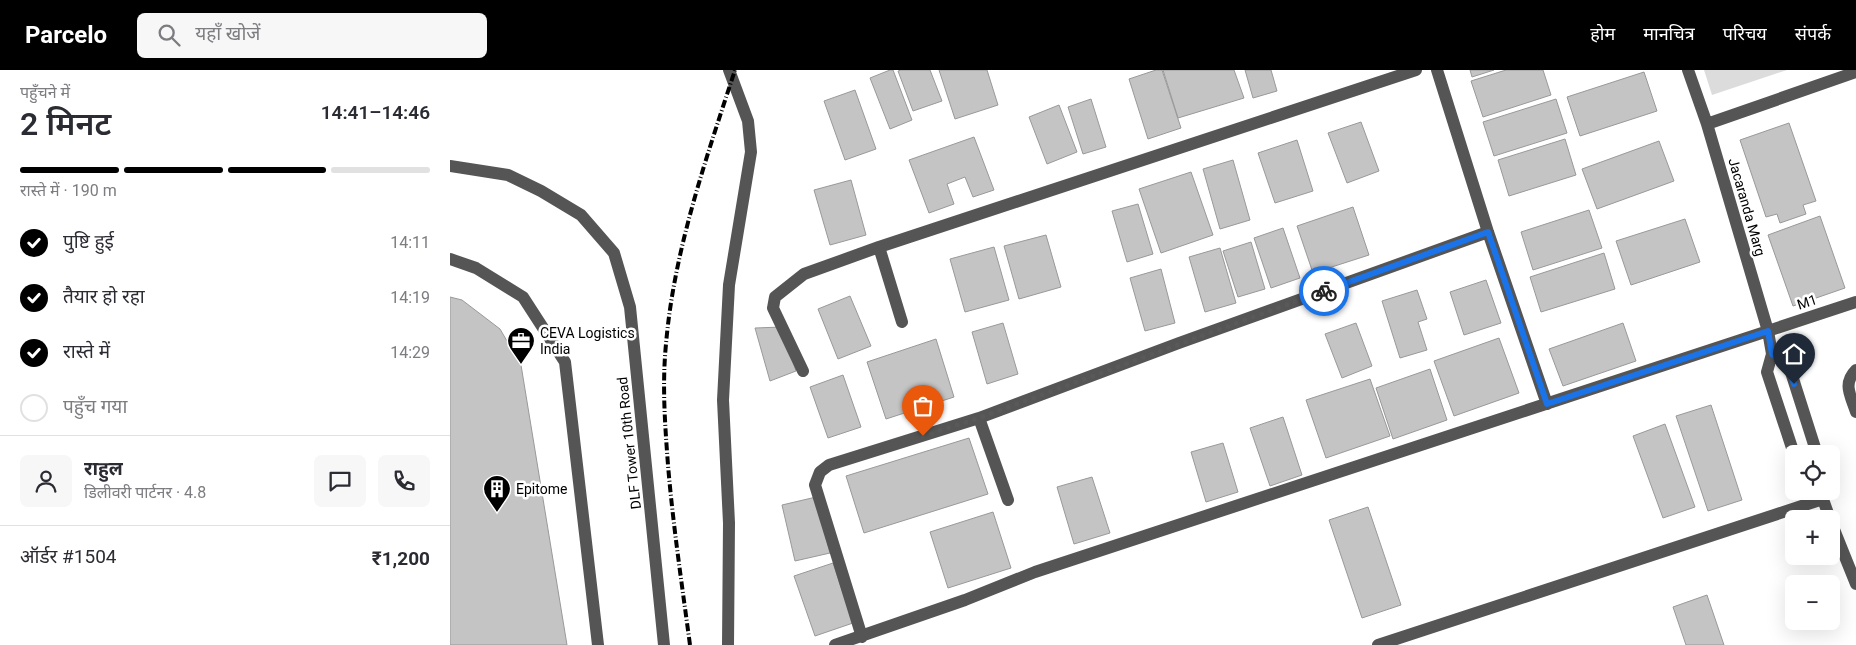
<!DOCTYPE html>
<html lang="hi">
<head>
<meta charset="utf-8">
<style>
  body { margin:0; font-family:Roboto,"Noto Sans Devanagari",sans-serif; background:#f7f7f7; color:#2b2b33; height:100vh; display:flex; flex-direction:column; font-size:19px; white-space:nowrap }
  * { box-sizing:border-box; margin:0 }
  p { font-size:16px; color:#7c7c81 }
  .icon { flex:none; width:28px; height:28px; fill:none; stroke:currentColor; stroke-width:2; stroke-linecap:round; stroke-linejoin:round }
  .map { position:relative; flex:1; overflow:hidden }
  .drawer { display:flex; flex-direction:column; background:#fff; width:450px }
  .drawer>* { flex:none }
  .tools { position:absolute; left:1335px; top:375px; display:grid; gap:10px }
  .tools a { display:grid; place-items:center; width:55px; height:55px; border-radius:8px; background:#fff; box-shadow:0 5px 20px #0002; font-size:25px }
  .pin { position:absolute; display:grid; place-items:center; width:42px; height:42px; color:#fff; margin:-51px -21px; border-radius:50% 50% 50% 0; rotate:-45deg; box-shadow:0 0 5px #0007 }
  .pin .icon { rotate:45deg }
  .courier { position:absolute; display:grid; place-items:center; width:50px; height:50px; margin:-25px; border:4px solid #1a73e8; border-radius:50%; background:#fff; color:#222; box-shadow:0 1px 6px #0007 }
  .overview em { font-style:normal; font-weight:600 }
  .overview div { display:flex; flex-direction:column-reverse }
  .overview { display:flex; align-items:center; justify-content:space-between; height:85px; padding:0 20px }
  h1 { font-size:32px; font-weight:600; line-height:38px }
  .bar { display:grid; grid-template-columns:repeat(4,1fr); gap:8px 5px; align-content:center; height:60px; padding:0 20px }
  .bar i { height:6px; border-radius:4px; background:#e1e1e2 }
  .bar .active { background:#000 }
  .bar p { grid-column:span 4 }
  .line { display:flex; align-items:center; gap:12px; padding:0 20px; border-top:1px solid #e1e1e2 }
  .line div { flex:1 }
  .round { display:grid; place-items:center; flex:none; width:52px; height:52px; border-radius:8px; background:#f7f7f7 }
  ol { padding:0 20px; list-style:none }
  li { display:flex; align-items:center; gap:15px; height:55px }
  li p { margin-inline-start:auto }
  li .icon { padding:5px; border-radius:50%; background:#000; color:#fff; stroke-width:4 }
  li:last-child { color:#7c7c81 }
  li i { width:28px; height:28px; border:2px solid #e1e1e2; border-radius:50% }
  header { display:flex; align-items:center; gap:30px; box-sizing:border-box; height:70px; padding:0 25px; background:#000; color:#fff }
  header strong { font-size:24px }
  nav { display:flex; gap:28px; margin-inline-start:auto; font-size:18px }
  .search { width:350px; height:45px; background:#f7f7f7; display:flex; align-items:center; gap:12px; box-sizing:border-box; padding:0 18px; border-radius:8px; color:#7c7c81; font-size:19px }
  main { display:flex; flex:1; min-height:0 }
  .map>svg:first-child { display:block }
  .green { fill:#dcdcdc }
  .building { fill:#c4c4c4; stroke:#999 }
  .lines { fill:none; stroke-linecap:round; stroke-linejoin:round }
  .minor { stroke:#555; stroke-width:12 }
  .rail { stroke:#000; stroke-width:4; stroke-dasharray:8 2.5 1 2.5; stroke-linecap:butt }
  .done { stroke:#595959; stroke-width:5; stroke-dasharray:0 9 }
  .route { stroke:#1a73e8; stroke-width:6 }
  .labels { text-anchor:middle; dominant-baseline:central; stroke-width:5; stroke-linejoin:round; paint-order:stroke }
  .street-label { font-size:14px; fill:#000; stroke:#fff }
  .poi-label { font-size:14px; fill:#000; stroke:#fff; text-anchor:start }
</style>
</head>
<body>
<header>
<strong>Parcelo</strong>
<div class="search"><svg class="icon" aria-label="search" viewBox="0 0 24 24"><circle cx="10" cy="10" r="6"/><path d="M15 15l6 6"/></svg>यहाँ खोजें</div>
<nav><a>होम</a><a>मानचित्र</a><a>परिचय</a><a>संपर्क</a></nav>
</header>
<main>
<section class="drawer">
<div class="overview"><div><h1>2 मिनट</h1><p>पहुँचने में</p></div><em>14:41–14:46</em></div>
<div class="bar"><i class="active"></i><i class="active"></i><i class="active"></i><i></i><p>रास्ते में · 190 m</p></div>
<ol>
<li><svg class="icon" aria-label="check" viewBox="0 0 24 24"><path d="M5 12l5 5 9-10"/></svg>पुष्टि हुई<p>14:11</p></li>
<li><svg class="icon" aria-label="check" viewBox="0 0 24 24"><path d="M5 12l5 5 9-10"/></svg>तैयार हो रहा<p>14:19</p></li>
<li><svg class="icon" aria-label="check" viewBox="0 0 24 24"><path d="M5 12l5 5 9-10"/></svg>रास्ते में<p>14:29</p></li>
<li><i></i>पहुँच गया</li>
</ol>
<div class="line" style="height:90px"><a class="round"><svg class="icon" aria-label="person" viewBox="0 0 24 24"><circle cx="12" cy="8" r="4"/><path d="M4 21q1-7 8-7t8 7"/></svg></a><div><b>राहुल</b><p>डिलीवरी पार्टनर · 4.8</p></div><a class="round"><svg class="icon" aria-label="chat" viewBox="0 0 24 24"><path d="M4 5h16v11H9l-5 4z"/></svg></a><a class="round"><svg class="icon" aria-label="phone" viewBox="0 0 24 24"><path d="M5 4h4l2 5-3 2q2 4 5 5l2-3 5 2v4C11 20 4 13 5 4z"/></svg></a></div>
<div class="line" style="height:65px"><div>ऑर्डर #1504</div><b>₹1,200</b></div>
</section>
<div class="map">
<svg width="1406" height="575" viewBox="0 0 1406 575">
  <rect width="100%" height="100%" fill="#fff"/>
  <!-- green -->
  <path class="green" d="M1254,0H1337L1262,25Z"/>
  <!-- building -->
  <path class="building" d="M440,0H443L462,50L440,59L420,8Z
    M451,0H480L492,31L463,41L448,1Z
    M489,0H537L548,35L505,49Z
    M706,0H712L731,58L698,69L679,9Z
    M713,0H784L794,28L728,48Z
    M795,0H821L827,21L803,28Z
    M1020,0H1044L1022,7Z
    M1056,0H1093L1101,25L1033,47L1021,11Z
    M1194,2L1207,41L1130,66L1117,27Z
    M405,20L426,79L395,90L374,31Z
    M641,29L656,77L633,84L618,37Z
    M1106,29L1117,63L1044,86L1033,52Z
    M609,35L627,82L597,94L579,47Z
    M911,52L929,101L897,113L878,63Z
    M1339,53L1366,131L1353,135L1356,144L1330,153L1327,144L1316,147L1290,70Z
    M524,67L544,120L523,127L515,107L497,114L504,134L479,143L459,90Z
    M1115,69L1126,105L1059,126L1048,90Z
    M847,70L863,121L825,133L808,83Z
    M1209,71L1224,111L1147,139L1132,99Z
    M783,90L800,150L770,159L753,99Z
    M741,102L763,165L711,183L689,119Z
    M401,110L416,165L380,175L364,120Z
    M688,134L703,184L677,192L662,141Z
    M903,137L919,185L863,203L847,156Z
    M1139,140L1152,178L1083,200L1071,162Z
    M1370,146L1395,218L1343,236L1318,165Z
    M1235,149L1250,192L1181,215L1166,171Z
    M833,158L850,208L821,218L804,168Z
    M596,165L611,217L569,229L554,176Z
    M801,172L815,219L788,227L773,181Z
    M544,177L559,230L515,242L500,189Z
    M770,178L786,233L755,242L739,187Z
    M1154,183L1165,219L1091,242L1080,207Z
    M711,199L725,253L695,261L680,208Z
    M1036,210L1051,253L1014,265L1000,222Z
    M967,220L977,249L968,252L977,280L950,288L932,231Z
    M400,226L421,276L388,289L368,239Z
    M0,227L12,230L50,259L71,295L117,575H0Z
    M553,253L568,304L537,314L522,262Z
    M906,253L922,296L892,308L875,264Z
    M1173,253L1186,291L1113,316L1099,279Z
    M332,257L346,301L320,311L305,258Z
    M1049,268L1069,323L1004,346L984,291Z
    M486,269L504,327L436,349L417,292Z
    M980,299L997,350L943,369L926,318Z
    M393,305L411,357L378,368L360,317Z
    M920,309L940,366L876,388L856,330Z
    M1261,335L1292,430L1258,441L1226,346Z
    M833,347L852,405L820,416L800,358Z
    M1215,354L1245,437L1213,448L1183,366Z
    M519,368L538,424L414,463L396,406Z
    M773,373L788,422L756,432L741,382Z
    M642,407L660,463L624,474L607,417Z
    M366,427L380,483L345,491L332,435Z
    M918,437L951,535L912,548L879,450Z
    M543,442L561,498L498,518L480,462Z
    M383,493L403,553L365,566L344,506Z
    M1257,525L1274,575H1236L1223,537Z"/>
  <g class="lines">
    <!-- minor -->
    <path class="minor" d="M987,0L1038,162L1097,334
      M1238,0L1257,54L1318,261L1322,284L1317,302L1344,384
      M1257,54L1406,2
      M0,96L58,105L91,121L131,145L164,183L180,237L214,575
      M429,177L452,252
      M0,189L26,198L73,227L115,292L148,575
      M1322,284L1339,296L1367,384
      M1406,300C1392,314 1401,326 1406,342
      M353,301L323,238L325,227L354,204L429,177L966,0
      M529,348L558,430
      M1370,421L1380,449
      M1381,452L1406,514
      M412,567L365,415L370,402L379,395L529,348L729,273L1038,162
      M278,575L279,453L273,330L279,215L301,82L298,51L279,0
      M385,575L515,530L585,502L1406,232
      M928,575L1373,429"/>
    <!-- rail -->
    <path class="rail" d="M240,575C232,515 223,455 218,395C215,355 212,315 216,274C224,180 256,89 285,0"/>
  </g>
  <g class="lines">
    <!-- done -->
    <path class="done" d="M473,366L529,348L874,221"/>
    <!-- route -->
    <path class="route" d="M874,221L1038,162L1097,334L1318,261L1322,284L1338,296L1344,314"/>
  </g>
  <!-- icons -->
  <defs>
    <symbol id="office-pin" viewBox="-11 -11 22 30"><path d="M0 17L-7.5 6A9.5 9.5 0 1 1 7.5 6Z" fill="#000" stroke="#fff"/><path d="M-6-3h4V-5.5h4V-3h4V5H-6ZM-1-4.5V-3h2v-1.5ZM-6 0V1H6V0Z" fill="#fff"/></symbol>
    <symbol id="building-pin" viewBox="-11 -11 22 30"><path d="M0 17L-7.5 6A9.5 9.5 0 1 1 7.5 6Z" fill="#000" stroke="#fff"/><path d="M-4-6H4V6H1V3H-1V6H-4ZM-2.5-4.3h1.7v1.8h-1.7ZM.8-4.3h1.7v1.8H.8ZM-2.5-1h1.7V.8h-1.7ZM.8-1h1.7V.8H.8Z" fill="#fff"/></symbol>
  </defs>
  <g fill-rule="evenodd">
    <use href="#office-pin" x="55" y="255" width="32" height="43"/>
    <use href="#building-pin" x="31" y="403" width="32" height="43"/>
  </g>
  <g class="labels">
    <!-- street labels -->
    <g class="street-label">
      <text transform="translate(1297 137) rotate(74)">Jacaranda Marg</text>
      <text transform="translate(1357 232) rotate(-18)">M1</text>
      <text transform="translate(179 373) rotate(-96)">DLF Tower 10th Road</text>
    </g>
    <!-- poi labels -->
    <g class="poi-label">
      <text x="90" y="263">CEVA Logistics<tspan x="90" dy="16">India</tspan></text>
      <text x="66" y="419">Epitome</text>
    </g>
  </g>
</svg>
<div class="tools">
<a><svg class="icon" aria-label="locate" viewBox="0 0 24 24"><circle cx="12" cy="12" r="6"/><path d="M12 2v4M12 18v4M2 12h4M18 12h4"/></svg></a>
<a>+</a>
<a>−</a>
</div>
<div class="pin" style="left:473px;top:366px;background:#ea580c"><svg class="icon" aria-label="bag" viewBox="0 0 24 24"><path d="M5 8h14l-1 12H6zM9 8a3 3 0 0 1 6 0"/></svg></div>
<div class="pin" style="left:1344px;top:314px;background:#1f2937"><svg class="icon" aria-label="home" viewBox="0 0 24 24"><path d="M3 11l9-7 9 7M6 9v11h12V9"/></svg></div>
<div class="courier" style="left:874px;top:221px"><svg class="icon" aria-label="bike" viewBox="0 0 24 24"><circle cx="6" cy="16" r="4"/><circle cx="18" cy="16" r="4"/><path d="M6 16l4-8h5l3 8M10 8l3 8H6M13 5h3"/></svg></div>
</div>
</main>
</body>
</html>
